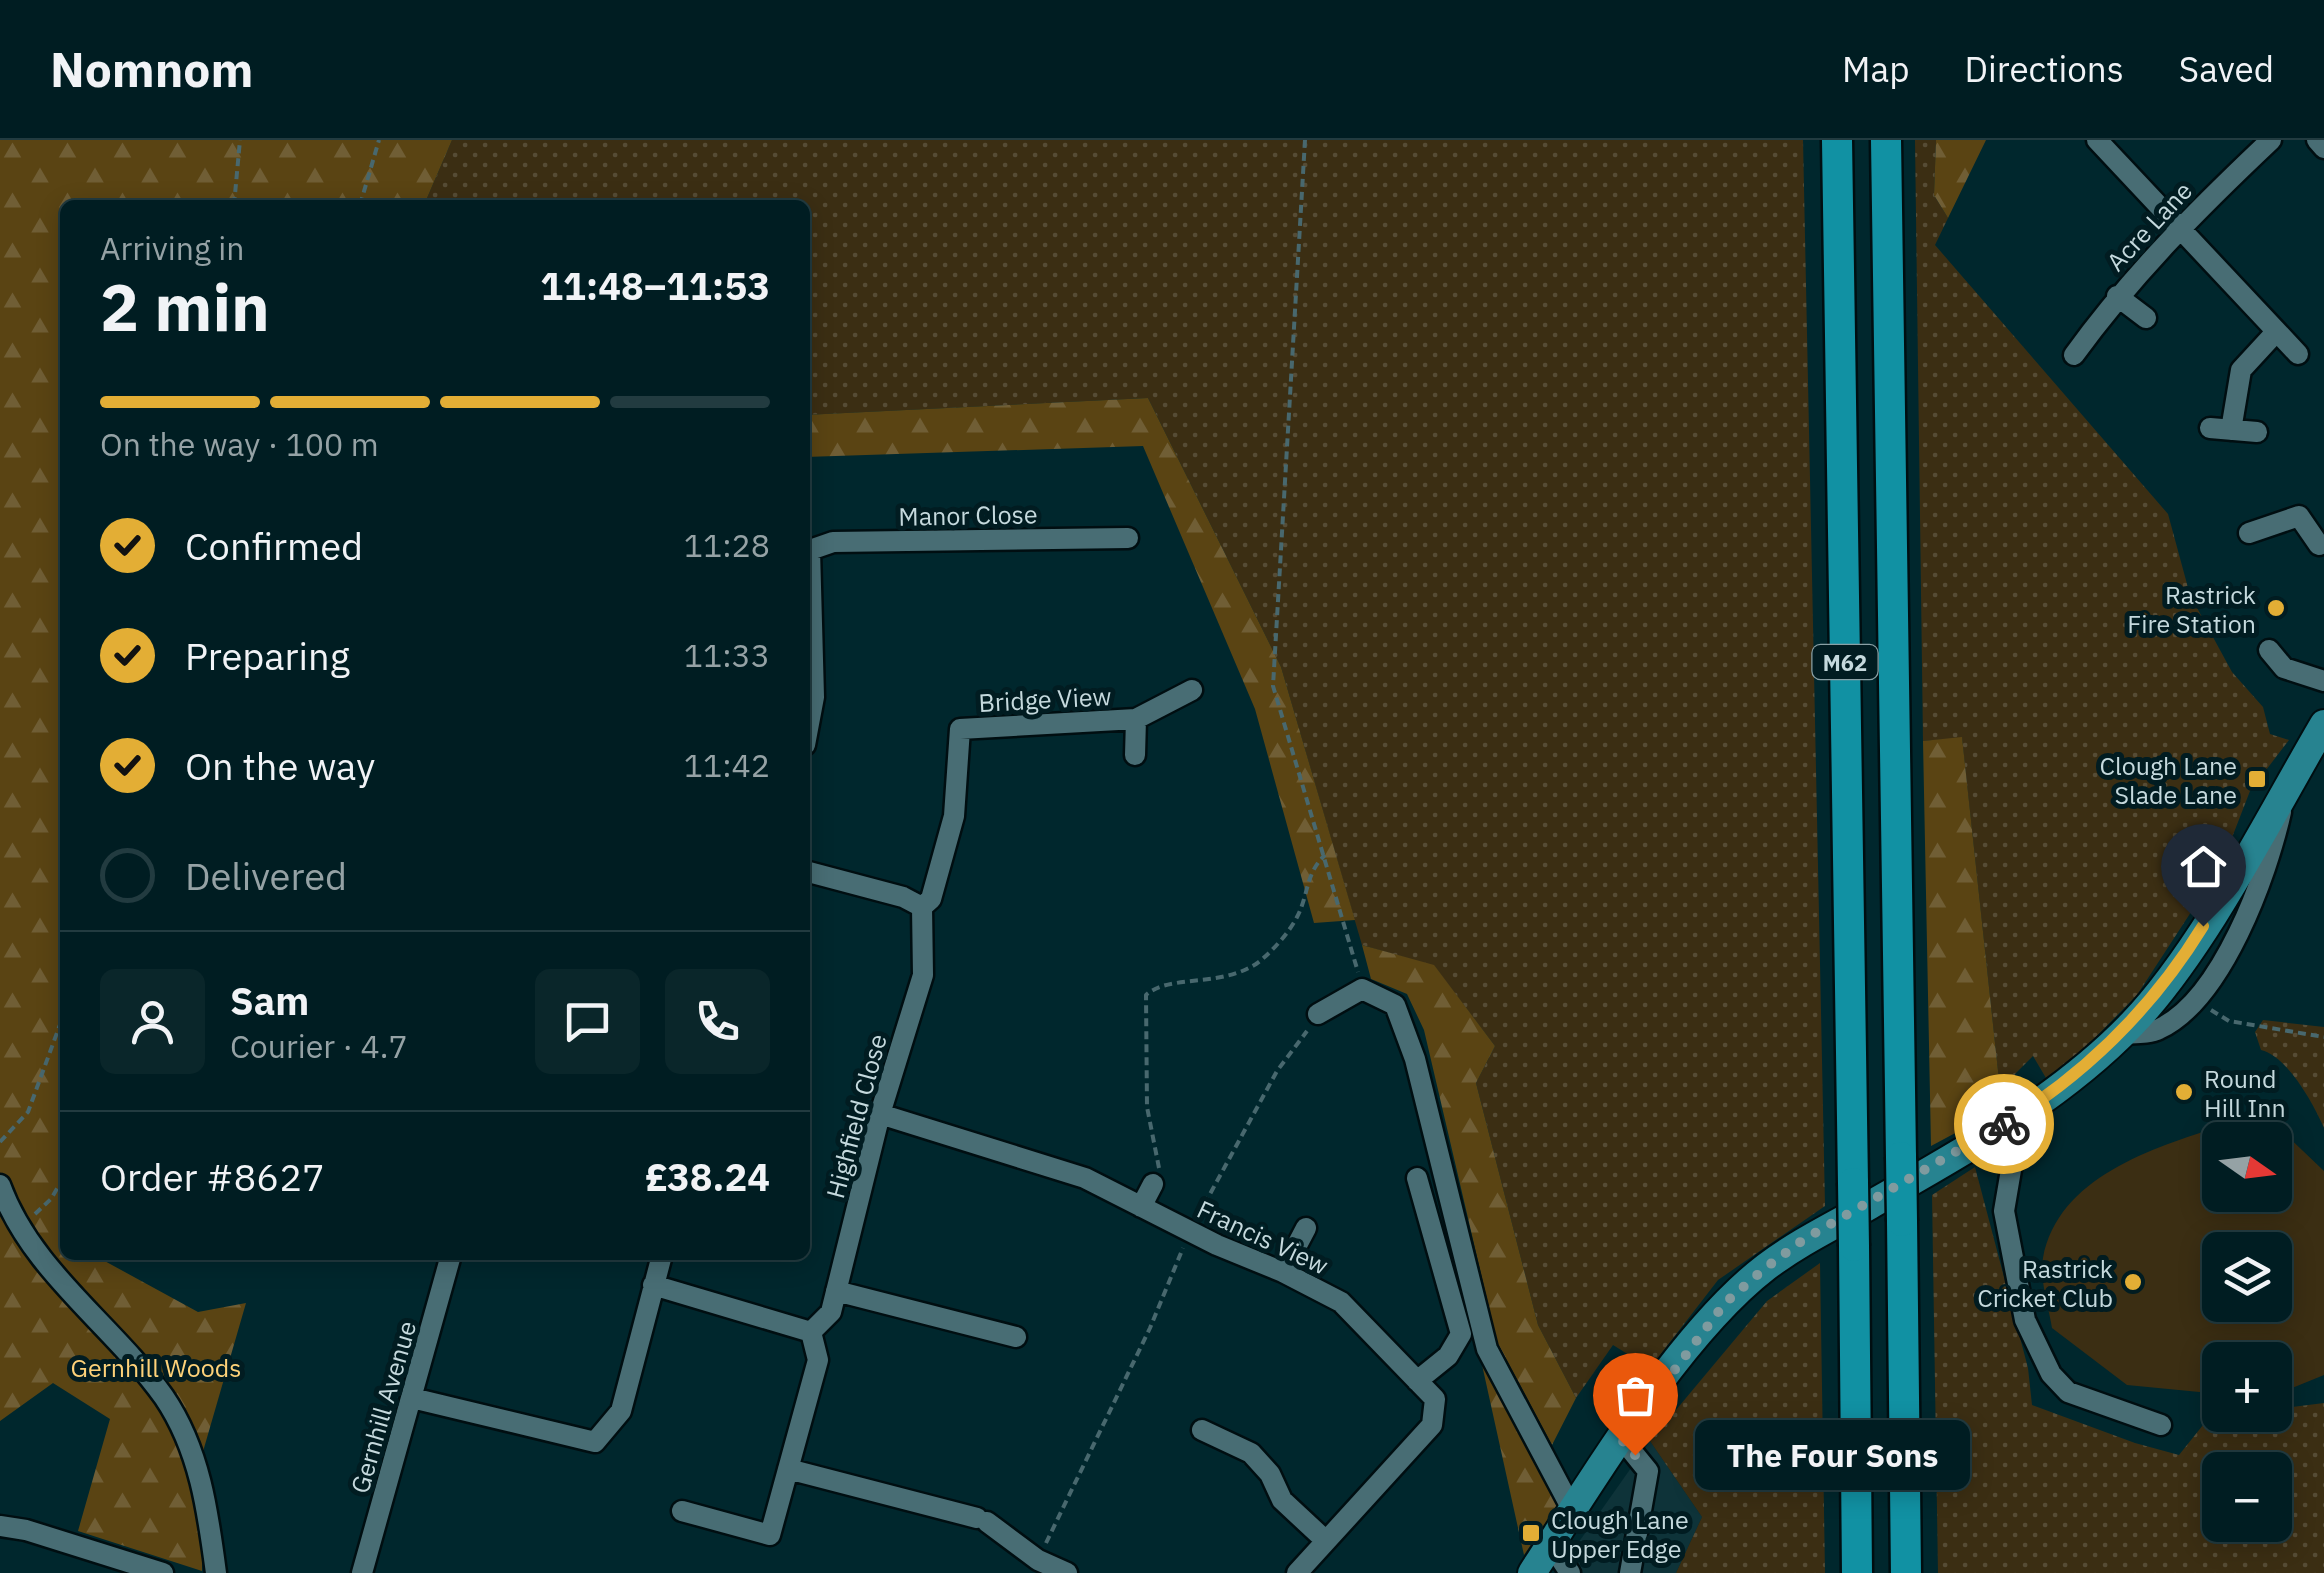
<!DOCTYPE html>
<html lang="en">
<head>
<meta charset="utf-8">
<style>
  body { margin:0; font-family:"IBM Plex Sans",sans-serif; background:#0a262a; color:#f1f3f6; height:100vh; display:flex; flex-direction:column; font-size:38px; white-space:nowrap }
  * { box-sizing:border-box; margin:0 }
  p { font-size:32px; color:#95a2a5 }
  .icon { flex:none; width:55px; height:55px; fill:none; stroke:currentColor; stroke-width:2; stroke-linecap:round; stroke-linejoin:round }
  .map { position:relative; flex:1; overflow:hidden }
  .drawer { position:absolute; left:60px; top:60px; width:750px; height:1060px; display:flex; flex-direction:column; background:#001d22; border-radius:15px; box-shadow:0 5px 25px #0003,0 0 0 2px #223b40 }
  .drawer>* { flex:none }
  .needle { width:65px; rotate:104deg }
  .tools { position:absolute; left:2202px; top:982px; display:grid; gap:20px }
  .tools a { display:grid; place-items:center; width:90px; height:90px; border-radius:15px; background:#001d22; box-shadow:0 5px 25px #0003,0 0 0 2px #223b40; font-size:50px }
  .pin { position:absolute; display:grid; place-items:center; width:85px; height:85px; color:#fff; margin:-102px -42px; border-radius:50% 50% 50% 0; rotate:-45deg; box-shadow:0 0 10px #0007 }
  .pin .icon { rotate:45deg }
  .courier { position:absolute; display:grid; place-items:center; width:100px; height:100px; margin:-50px; border:8px solid #e3ae35; border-radius:50%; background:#fff; color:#222; box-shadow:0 2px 12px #0007 }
  .bubble { position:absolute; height:70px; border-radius:15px; background:#001d22; box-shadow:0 5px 25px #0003,0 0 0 2px #223b40; font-size:32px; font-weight:800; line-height:70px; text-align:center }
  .headline em { font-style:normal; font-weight:800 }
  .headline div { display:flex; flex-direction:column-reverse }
  .headline { display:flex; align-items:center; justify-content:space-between; height:170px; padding:0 40px }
  h1 { font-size:65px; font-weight:800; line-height:75px }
  .bar { display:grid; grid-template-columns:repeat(4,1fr); gap:15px 10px; align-content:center; height:120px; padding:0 40px }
  .bar i { height:12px; border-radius:8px; background:#223b40 }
  .bar .active { background:#e3ae35 }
  .bar p { grid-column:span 4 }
  .line { display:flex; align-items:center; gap:25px; padding:0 40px; border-top:2px solid #223b40 }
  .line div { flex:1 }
  .round { display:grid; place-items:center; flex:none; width:105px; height:105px; border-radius:15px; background:#0a262a }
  ol { padding:0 40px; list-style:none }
  li { display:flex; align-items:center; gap:30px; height:110px }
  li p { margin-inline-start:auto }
  li .icon { padding:10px; border-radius:50%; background:#e3ae35; color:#111; stroke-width:4 }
  li:last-child { color:#95a2a5 }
  li i { width:55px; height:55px; border:5px solid #223b40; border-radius:50% }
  header { display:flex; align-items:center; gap:60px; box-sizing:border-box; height:140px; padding:0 50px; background:#001d22; border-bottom:2px solid #223b40 }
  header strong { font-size:48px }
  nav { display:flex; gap:55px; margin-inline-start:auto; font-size:35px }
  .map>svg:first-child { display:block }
  .built { fill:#0e3339 }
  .grass { fill:url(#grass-dots); fill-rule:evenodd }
  .forest { fill:url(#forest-firs) }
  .garden { fill:#3b2e13; fill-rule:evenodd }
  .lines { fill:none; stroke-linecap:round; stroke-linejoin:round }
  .minor-casing { stroke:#000e11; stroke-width:25 }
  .major-casing { stroke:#000e11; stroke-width:32 }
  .highway-casing { stroke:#000e11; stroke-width:35 }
  .path { stroke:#48686e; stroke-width:4; stroke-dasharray:8 5; stroke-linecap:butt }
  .minor { stroke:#486d74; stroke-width:20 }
  .major { stroke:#278390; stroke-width:28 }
  .highway { stroke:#1191a3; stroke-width:30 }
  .highway-bridge-casing { stroke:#000e11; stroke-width:35; stroke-linecap:butt }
  .highway-bridge { stroke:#1191a3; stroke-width:30 }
  .done { stroke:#809b9f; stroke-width:10; stroke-dasharray:0 18 }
  .route { stroke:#e3ae35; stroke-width:12 }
  .poi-dot { fill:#e3ae35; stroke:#011c21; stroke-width:4 }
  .labels { text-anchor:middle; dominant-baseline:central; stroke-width:10; stroke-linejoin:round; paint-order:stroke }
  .shield { fill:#011c21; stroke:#8aa0a5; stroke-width:2.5 }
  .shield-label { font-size:22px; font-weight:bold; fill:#c5d9dd }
  .street-label { font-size:25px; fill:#c5d9dd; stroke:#011c21 }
  .poi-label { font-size:25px; fill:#c5d9dd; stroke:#011c21; text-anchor:end }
  .park-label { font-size:25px; fill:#fed279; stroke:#011c21 }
</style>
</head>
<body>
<header>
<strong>Nomnom</strong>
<nav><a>Map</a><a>Directions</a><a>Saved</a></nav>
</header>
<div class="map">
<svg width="2324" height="1433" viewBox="0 0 2324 1433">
  <defs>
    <pattern id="grass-dots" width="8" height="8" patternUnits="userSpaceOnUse" patternTransform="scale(2.5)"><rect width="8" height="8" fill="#3b2e13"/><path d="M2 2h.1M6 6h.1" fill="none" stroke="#564c35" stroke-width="1.8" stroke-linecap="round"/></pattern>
    <pattern id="forest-firs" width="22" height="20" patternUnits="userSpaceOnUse" patternTransform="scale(2.5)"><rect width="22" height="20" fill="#5a4413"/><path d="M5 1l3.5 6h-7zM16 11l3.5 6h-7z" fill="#705e35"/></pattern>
  </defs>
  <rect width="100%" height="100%" fill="#00272d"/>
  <!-- built -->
  <path class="built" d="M1650,1301L1702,1377L1676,1433H1557Z"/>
  <!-- grass -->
  <path class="grass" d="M452,0H1803L1825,1066L1718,1140L1650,1228L1613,1205L1576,1258L1538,1185L1476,943L1495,906L1434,826L1362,805L1281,527L1148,258L805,275V65H424Z
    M1915,0H1936L1934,55L1948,78L1935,105L2168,374L2190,455L2232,532L2263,567L2270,594L2289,600L2250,651L2221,726L2137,855L2086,907L2046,938L2033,916L2015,934L2017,957L2002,968L1962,598L1923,601Z
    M2263,880L2324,887V988C2313,963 2287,916 2261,910L2255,892Z
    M1975,1027L2028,1228L2032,1265L2135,1303L2179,1315L2211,1275H2275V1269L2324,1263V1433H1938L1932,1055ZM2220,1330H2275V1385H2220Z
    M1820,1123L1825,1433H1676L1702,1377L1650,1301L1767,1161Z"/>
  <!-- forest -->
  <path class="forest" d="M0,0H452L424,65H65V1115H103L101,1119L198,1172L246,1163L204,1308L202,1431L78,1391L110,1279L53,1243L0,1281Z
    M1936,0H1986L1948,78L1934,55Z
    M1148,258L1281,527L1355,780L1314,783L1255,569L1143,306L805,317V275Z
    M1962,597L2002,968L1931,1006L1923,601Z
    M1362,805L1434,825L1495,906L1476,943L1538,1185L1576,1258L1552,1305L1497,1202L1424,890L1407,854L1371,839Z
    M1477,1202L1562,1359L1524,1415Z"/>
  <!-- garden -->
  <path class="garden" d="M2221,986L2282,991L2324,1031V1235L2275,1255V1220H2220V1254L2127,1245L2052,1188C2049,1168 2039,1138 2043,1118C2058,1037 2153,1008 2221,986ZM2220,1000H2275V1055H2220ZM2220,1110H2275V1165H2220Z"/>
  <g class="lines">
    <defs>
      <path id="minor" d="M2097,0L2298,214
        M2317,0L2324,8
        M2117,156L2146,178
        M2074,215C2132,135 2199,68 2271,0
        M2210,288L2257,292
        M2231,290L2241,230L2276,192
        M2249,393L2299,376L2319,405
        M805,407L810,410L814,557L805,605
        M810,410L833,402L1128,398
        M2269,510L2284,528L2324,541
        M1135,615L1136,579
        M805,731L903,757L922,767
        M922,767L931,759L954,676L960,589L1136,579L1192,550
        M1318,874L1362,849L1395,865L1415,919L1487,1209L1573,1371
        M2121,894C2133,893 2149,894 2159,889C2222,860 2267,735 2281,672
        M880,974L1085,1038L1217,1105L1283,1132L1341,1162L1435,1259L1432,1285L1297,1433
        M1996,989L2011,1030L2004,1071L2025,1180L2051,1234L2068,1252L2161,1285
        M0,1045C31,1131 112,1184 164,1257C200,1310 208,1372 216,1433
        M1141,1067L1153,1044
        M1283,1132L1306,1088
        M653,1145L811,1192
        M836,1151L1016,1197
        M811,1192L831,1172L880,974L923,835L922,767
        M1417,1241L1448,1216L1461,1194L1417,1038
        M412,1258L595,1302L621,1271L662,1115
        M1202,1290L1251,1313L1270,1334L1282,1360L1326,1401
        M1622,1299L1648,1331L1630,1433
        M788,1329L977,1378
        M682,1371L770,1395L818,1220L811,1192
        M987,1382L1038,1420L1067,1433
        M0,1386L26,1390L163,1433
        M1551,1404L1570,1433
        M362,1433L451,1115"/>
      <path id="major" d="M1532,1433C1593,1339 1679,1194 1766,1127C1799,1102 1835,1085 1870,1065C1961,1013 2059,960 2132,884C2204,809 2270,676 2324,584"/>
      <path id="highway" d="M1837,0L1853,1043
        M1886,0L1901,1017
        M1902,1081L1906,1433
        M1854,1106L1857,1433"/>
    </defs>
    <!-- minor casing -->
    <use href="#minor" class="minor-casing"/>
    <!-- major casing -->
    <use href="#major" class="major-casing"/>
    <!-- highway casing -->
    <use href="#highway" class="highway-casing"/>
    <!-- path -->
    <path class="path" d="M1305,0L1273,546L1358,832
      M234,65L240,0
      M360,65L379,0
      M2211,870L2229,881L2324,897
      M0,1002L28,972L65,871
      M1159,1028L1147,967L1146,855C1169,834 1218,848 1256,824C1270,814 1289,793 1297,777C1309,754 1305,734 1325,715
      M35,1074L51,1059L65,1035
      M1198,1076L1277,931L1307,891
      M1046,1403L1150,1188L1183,1108"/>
    <!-- minor -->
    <use href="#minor" class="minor"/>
    <!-- major -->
    <use href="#major" class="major"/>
    <!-- highway -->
    <use href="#highway" class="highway"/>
    <defs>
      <path id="highway-bridge" d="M1901,1017L1902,1081
        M1853,1043L1854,1106"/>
    </defs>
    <!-- highway-bridge casing -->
    <use href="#highway-bridge" class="highway-bridge-casing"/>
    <!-- highway-bridge -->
    <use href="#highway-bridge" class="highway-bridge"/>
  </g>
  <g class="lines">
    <!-- done -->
    <path class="done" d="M1635,1315L1622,1300L1725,1163L1764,1129L1803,1100L2004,984"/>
    <!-- route -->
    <path class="route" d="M2004,984C2087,933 2152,869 2203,786"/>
  </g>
  <!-- markers -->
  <g class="poi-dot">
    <circle cx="2276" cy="468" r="10"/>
    <rect x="2247" y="629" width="20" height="20" rx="5"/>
    <circle cx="2184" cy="952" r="10"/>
    <circle cx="2133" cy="1142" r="10"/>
    <rect x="1521" y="1383" width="20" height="20" rx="5"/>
  </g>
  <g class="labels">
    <!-- shield labels -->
    <rect class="shield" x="1812.5" y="505" width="65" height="34" rx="8"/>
    <g class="shield-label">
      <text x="1845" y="522">M62</text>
    </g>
    <!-- street labels -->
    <g class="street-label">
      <text transform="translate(2149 86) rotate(-47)">Acre Lane</text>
      <text transform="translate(968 375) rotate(-1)">Manor Close</text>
      <text transform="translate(1045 559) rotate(-3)">Bridge View</text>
      <text transform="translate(856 976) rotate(-75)">Highfield Close</text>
      <text transform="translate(1263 1097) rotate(25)">Francis View</text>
      <text transform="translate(383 1267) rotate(-74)">Gernhill Avenue</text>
    </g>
    <!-- poi labels -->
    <g class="poi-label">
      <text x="2256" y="454">Rastrick<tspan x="2256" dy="29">Fire Station</tspan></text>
      <text x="2237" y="625">Clough Lane<tspan x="2237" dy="29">Slade Lane</tspan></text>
      <text x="2204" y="938" text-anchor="start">Round<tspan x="2204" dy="29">Hill Inn</tspan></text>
      <text x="2113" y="1128">Rastrick<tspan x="2113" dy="29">Cricket Club</tspan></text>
      <text x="1551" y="1379" text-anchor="start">Clough Lane<tspan x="1551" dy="29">Upper Edge</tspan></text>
    </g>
    <!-- park labels -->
    <g class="park-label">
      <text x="156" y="1227">Gernhill Woods</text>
    </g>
  </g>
</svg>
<div class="tools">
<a><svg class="needle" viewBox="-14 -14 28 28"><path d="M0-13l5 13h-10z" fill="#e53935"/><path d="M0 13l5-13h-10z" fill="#95a2a5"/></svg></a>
<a><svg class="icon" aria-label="layers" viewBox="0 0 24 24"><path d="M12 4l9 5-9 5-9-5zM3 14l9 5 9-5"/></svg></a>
<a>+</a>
<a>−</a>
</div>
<div class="pin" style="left:1635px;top:1315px;background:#ea580c"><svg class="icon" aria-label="bag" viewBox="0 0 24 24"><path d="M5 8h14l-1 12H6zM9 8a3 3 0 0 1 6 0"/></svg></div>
<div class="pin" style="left:2203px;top:786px;background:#1f2937"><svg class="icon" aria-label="home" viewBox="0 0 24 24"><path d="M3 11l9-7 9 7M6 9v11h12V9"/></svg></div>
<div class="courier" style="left:2004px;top:984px"><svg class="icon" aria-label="bike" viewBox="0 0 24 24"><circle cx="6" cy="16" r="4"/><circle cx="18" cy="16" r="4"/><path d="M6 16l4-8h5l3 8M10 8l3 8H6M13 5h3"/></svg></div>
<div class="bubble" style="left:1695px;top:1280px;width:275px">The Four Sons</div>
<section class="drawer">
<div class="headline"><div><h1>2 min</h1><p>Arriving in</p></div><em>11:48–11:53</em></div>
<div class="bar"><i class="active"></i><i class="active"></i><i class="active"></i><i></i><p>On the way · 100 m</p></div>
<ol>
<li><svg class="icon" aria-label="check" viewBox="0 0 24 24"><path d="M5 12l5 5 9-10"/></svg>Confirmed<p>11:28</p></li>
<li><svg class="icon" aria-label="check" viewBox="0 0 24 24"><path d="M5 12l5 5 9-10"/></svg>Preparing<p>11:33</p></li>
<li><svg class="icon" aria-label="check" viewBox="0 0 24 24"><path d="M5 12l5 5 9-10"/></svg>On the way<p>11:42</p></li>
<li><i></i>Delivered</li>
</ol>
<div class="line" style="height:180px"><a class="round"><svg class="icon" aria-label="person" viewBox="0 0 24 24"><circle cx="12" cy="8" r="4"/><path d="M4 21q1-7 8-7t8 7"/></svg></a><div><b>Sam</b><p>Courier · 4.7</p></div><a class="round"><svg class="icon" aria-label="chat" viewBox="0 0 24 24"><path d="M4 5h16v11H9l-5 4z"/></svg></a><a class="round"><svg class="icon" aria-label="phone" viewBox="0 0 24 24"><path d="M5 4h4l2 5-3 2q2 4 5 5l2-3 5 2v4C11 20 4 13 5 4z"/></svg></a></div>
<div class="line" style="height:130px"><div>Order #8627</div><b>£38.24</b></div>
</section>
</div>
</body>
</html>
